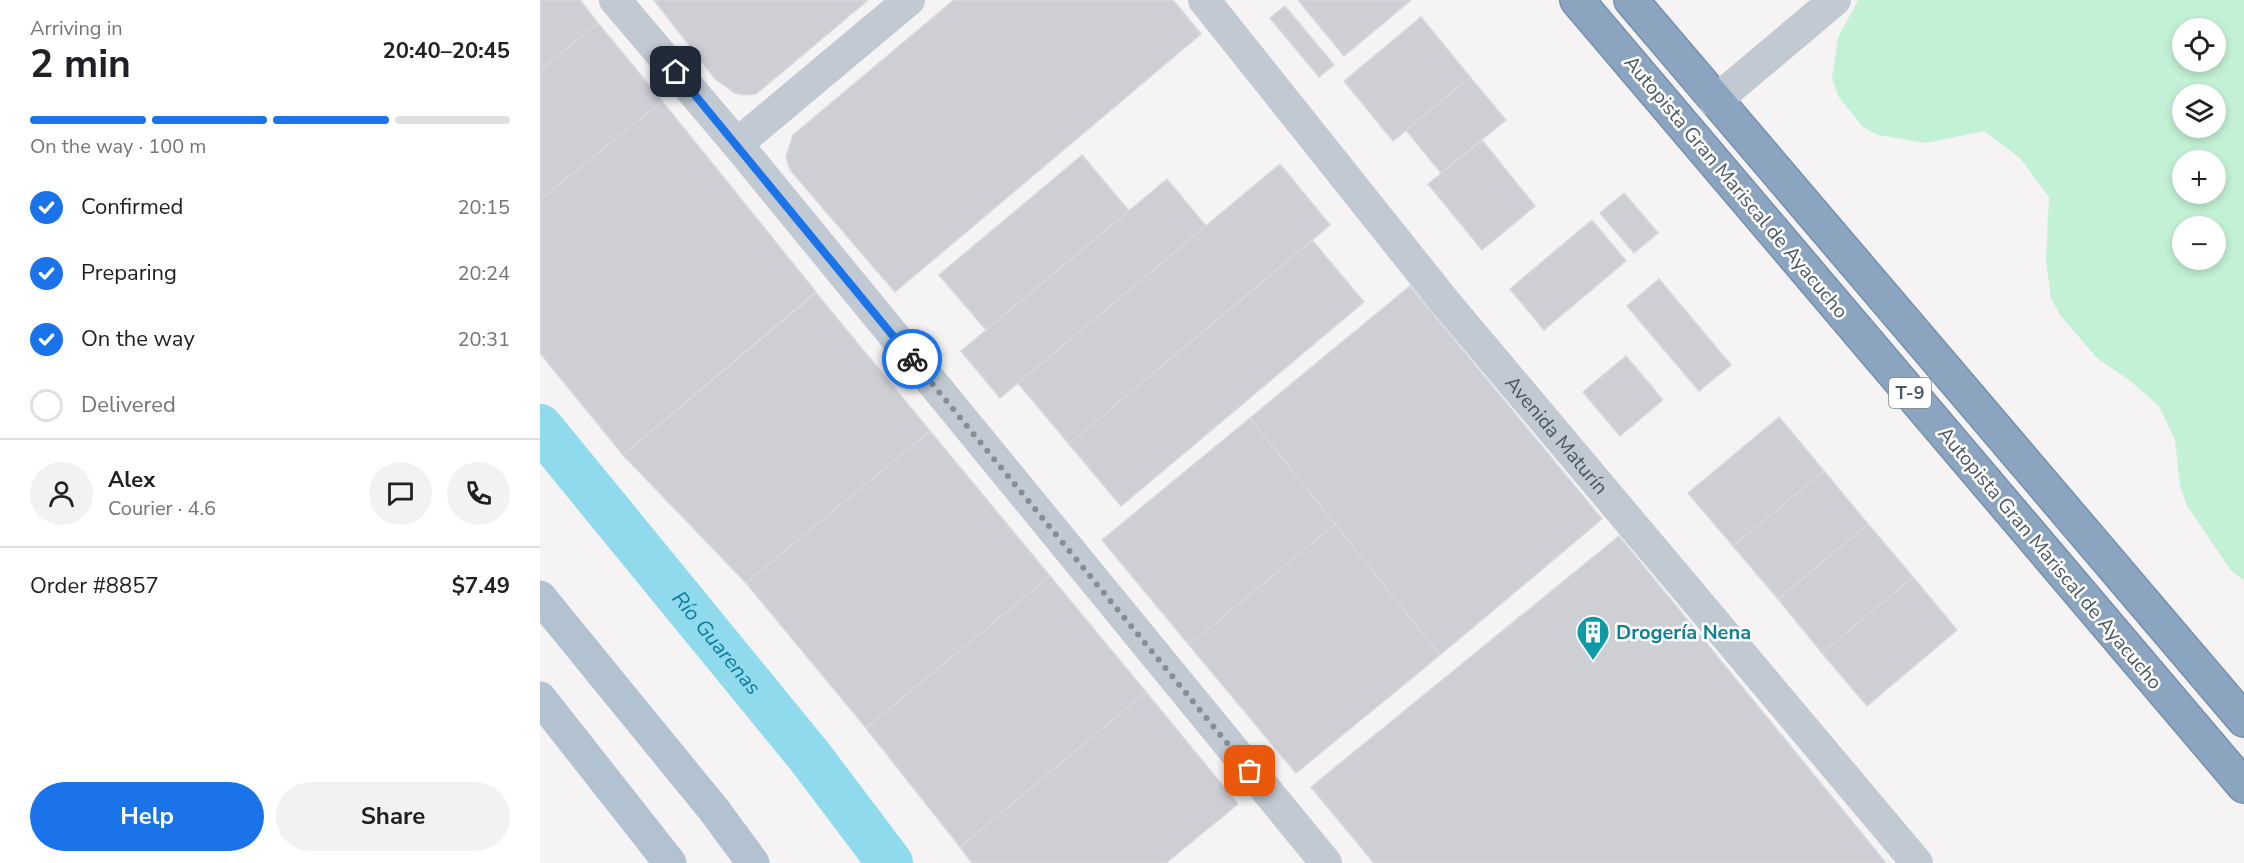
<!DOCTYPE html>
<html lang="en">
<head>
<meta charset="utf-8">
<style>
  body { margin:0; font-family:"Nunito Sans",sans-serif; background:#f2f2f2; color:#202124; height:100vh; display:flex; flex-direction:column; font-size:22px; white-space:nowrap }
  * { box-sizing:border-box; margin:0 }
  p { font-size:20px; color:#757577 }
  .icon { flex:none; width:33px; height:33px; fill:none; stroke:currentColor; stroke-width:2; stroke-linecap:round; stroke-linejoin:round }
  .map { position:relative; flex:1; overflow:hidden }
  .details { display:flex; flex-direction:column; background:#fff; width:540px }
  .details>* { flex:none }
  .fabs { position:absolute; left:1632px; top:18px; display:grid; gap:12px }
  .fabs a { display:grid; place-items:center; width:54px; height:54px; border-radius:50%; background:#fff; box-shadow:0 3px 9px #0003; font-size:30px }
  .pin { position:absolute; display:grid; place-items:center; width:51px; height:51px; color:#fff; margin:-26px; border-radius:12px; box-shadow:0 3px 9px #0006 }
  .courier { position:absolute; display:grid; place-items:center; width:60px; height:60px; margin:-30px; border:4px solid #1a73e8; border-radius:50%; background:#fff; color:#222; box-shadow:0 2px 8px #0007 }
  .headline em { font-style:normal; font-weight:700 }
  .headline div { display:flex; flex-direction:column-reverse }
  .headline { display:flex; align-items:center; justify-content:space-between; height:102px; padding:0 30px }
  h1 { font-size:39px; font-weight:700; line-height:45px }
  .bar { display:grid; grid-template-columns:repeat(4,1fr); gap:9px 6px; align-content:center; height:72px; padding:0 30px }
  .bar i { height:8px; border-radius:4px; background:#e0e0e0 }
  .bar .current { background:#1a73e8 }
  .bar p { grid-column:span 4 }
  .line { display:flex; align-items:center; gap:15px; padding:0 30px; border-top:2px solid #e0e0e0 }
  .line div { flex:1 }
  .round { display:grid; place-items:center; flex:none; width:63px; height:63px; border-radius:32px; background:#f2f2f2 }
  ol { padding:0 30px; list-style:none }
  li { display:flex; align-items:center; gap:18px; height:66px }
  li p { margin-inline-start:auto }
  li .icon { padding:6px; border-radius:50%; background:#1a73e8; color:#fff; stroke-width:4 }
  li:last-child { color:#757577 }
  li i { width:33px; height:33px; border:3px solid #e0e0e0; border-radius:50% }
  .cta { display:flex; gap:12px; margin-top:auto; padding:12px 30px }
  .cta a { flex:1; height:69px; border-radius:36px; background:#1a73e8; color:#fff; font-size:24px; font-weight:700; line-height:69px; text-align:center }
  .cta a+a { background:#f2f2f2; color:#202124 }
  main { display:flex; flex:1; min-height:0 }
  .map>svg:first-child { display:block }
  .green { fill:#c3f1d5; fill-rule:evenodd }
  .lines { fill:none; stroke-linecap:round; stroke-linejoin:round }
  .river { stroke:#90daee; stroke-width:46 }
  .building { fill:#cdcfd5; stroke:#d7d9de; stroke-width:1.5 }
  .highway-casing { stroke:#7690ad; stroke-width:36 }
  .minor { stroke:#c1cad2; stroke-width:32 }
  .major { stroke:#b3c2d1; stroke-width:33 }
  .highway { stroke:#8ba5c1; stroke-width:33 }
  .done { stroke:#868d94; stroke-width:6; stroke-dasharray:0 10.8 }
  .route { stroke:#1a73e8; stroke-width:8 }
  .labels { text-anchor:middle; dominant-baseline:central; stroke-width:5; stroke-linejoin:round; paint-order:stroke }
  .shield { fill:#fff; stroke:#808990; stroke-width:1.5 }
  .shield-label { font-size:18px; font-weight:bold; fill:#4a5661 }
  .street-label { font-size:20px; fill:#4a5661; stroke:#fff }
  .culture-label { font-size:20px; font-weight:bold; fill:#0d838f; stroke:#fff; text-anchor:start }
  .water-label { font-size:21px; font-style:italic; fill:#0c7c9b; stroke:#fff }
</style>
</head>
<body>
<main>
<section class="details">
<div class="headline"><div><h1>2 min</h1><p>Arriving in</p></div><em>20:40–20:45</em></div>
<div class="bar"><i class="current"></i><i class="current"></i><i class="current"></i><i></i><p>On the way · 100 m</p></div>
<ol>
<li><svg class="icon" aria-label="check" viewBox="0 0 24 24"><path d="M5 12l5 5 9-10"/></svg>Confirmed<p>20:15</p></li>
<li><svg class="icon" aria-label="check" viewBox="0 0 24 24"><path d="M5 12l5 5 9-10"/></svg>Preparing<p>20:24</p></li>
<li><svg class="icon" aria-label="check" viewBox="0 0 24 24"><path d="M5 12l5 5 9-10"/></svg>On the way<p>20:31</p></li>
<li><i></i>Delivered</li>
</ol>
<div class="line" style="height:108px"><a class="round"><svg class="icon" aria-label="person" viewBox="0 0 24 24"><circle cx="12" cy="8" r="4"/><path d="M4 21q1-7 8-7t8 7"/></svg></a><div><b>Alex</b><p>Courier · 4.6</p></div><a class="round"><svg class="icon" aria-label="chat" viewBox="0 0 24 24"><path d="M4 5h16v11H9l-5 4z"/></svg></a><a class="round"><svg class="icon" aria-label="phone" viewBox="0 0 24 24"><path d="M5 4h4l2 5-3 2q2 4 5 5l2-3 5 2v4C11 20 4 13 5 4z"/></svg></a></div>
<div class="line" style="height:78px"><div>Order #8857</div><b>$7.49</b></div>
<div class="cta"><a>Help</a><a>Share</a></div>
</section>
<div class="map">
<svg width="1704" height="863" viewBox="0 0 1704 863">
  <rect width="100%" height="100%" fill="#f5f3f3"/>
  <!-- green -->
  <path class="green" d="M1318,0H1704V581L1690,569L1646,504L1640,486L1635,440L1619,406L1589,380L1557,358L1520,315L1511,298L1506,262L1509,197L1480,158L1444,131L1386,143L1338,135L1323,127L1298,96L1292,78L1298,38ZM1642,28H1676V62H1642ZM1642,94H1676V128H1642ZM1642,160H1676V194H1642ZM1642,226H1676V260H1642Z"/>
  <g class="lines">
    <!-- river -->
    <path class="river" id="s1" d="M0,427L270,757L350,863"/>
  </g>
  <!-- building -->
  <path class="building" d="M0,0H40L58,23L0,70Z
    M114,0H328L216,94L205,95L195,93L175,79Z
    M414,0H633L661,34L355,292L250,170L246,157L253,135Z
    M758,0H871L804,56Z
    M745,6L794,65L779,77L730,18Z
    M881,17L930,77L853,141L804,81Z
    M58,23L122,101L0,200V70Z
    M930,77L966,120L901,173L866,130Z
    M122,101L276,292L83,455L0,353V200Z
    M942,140L995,206L942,250L888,184Z
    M542,155L589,211L446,330L399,275Z
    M740,164L790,225L529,444L478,383Z
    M627,179L666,226L460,398L421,351Z
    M1084,193L1118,233L1094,253L1060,213Z
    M1052,220L1086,261L1004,330L970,289Z
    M772,240L824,302L581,506L529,444Z
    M1119,279L1191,365L1159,391L1087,306Z
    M870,286L1062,519L900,655L710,418Z
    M276,293L390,431L206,583L83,455Z
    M1086,356L1123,400L1080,436L1043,392Z
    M1239,417L1284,471L1193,546L1148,493Z
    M710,418L795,524L649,645L562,540Z
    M390,431L510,576L326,728L206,583Z
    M1284,471L1328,524L1238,599L1193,546Z
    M795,524L900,655L756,773L649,645Z
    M1328,524L1373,577L1282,653L1238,599Z
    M1079,536L1346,863H834L771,787Z
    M510,576L606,692L420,847L326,728Z
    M1373,577L1417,630L1327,706L1282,653Z
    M606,692L698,804L626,863H432L420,847Z"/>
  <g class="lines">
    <defs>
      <path id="highway" d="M1037,0L1704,786
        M1091,0L1704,720"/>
    </defs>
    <!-- highway casing -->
    <use href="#highway" class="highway-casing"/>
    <!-- minor -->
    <g class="minor">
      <path d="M75,0L197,144L786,863"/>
      <path id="s2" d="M664,0L905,302L1377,863"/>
      <path d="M1175,101L1295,0"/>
      <path d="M197,144L369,0"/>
    </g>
    <!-- major -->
    <path class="major" d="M0,597L174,810L213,863
      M0,698L130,863"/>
    <!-- highway -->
    <use href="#highway" class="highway"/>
  </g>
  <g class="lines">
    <!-- done -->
    <path class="done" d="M372,359L710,771"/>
    <!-- route -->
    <path class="route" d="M136,72L372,359"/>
  </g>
  <!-- icons -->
  <defs>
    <symbol id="building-pin" viewBox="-11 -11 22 30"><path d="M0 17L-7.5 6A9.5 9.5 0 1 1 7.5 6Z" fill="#0f9aa8" stroke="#fff"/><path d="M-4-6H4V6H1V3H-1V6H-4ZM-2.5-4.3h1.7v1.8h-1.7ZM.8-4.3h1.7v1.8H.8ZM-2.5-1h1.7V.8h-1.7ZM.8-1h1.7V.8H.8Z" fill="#fff"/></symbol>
  </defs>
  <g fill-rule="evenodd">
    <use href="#building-pin" x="1034" y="613" width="38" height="52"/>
  </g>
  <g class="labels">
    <!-- shield labels -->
    <rect class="shield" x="1349" y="378" width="42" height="30" rx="4.5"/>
    <g class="shield-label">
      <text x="1370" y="393">T-9</text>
    </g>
    <!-- street labels -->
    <g class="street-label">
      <text transform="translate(1196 187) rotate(50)">Autopista Gran Mariscal de Ayacucho</text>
      <text stroke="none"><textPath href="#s2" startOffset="560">Avenida Maturín</textPath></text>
      <text transform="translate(1510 558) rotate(50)">Autopista Gran Mariscal de Ayacucho</text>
    </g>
    <!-- culture labels -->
    <g class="culture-label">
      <text x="1076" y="632">Drogería Nena</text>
    </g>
    <!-- water labels -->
    <g class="water-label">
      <text stroke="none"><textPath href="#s1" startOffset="279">Río Guarenas</textPath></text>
    </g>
  </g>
</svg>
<div class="fabs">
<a><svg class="icon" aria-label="locate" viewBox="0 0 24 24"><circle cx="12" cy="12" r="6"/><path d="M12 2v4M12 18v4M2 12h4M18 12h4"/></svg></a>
<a><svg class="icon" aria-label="layers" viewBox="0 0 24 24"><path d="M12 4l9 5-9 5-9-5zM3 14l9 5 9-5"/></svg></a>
<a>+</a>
<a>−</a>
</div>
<div class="pin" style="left:710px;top:771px;background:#ea580c"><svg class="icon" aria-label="bag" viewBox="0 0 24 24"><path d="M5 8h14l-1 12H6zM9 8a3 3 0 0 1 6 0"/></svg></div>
<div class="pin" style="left:136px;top:72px;background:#1f2937"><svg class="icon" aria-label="home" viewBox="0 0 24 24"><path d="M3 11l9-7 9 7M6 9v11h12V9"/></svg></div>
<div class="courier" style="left:372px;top:359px"><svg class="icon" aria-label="bike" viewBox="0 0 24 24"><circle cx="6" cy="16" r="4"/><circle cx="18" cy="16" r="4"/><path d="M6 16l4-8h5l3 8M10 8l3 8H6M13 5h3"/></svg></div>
</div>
</main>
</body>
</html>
